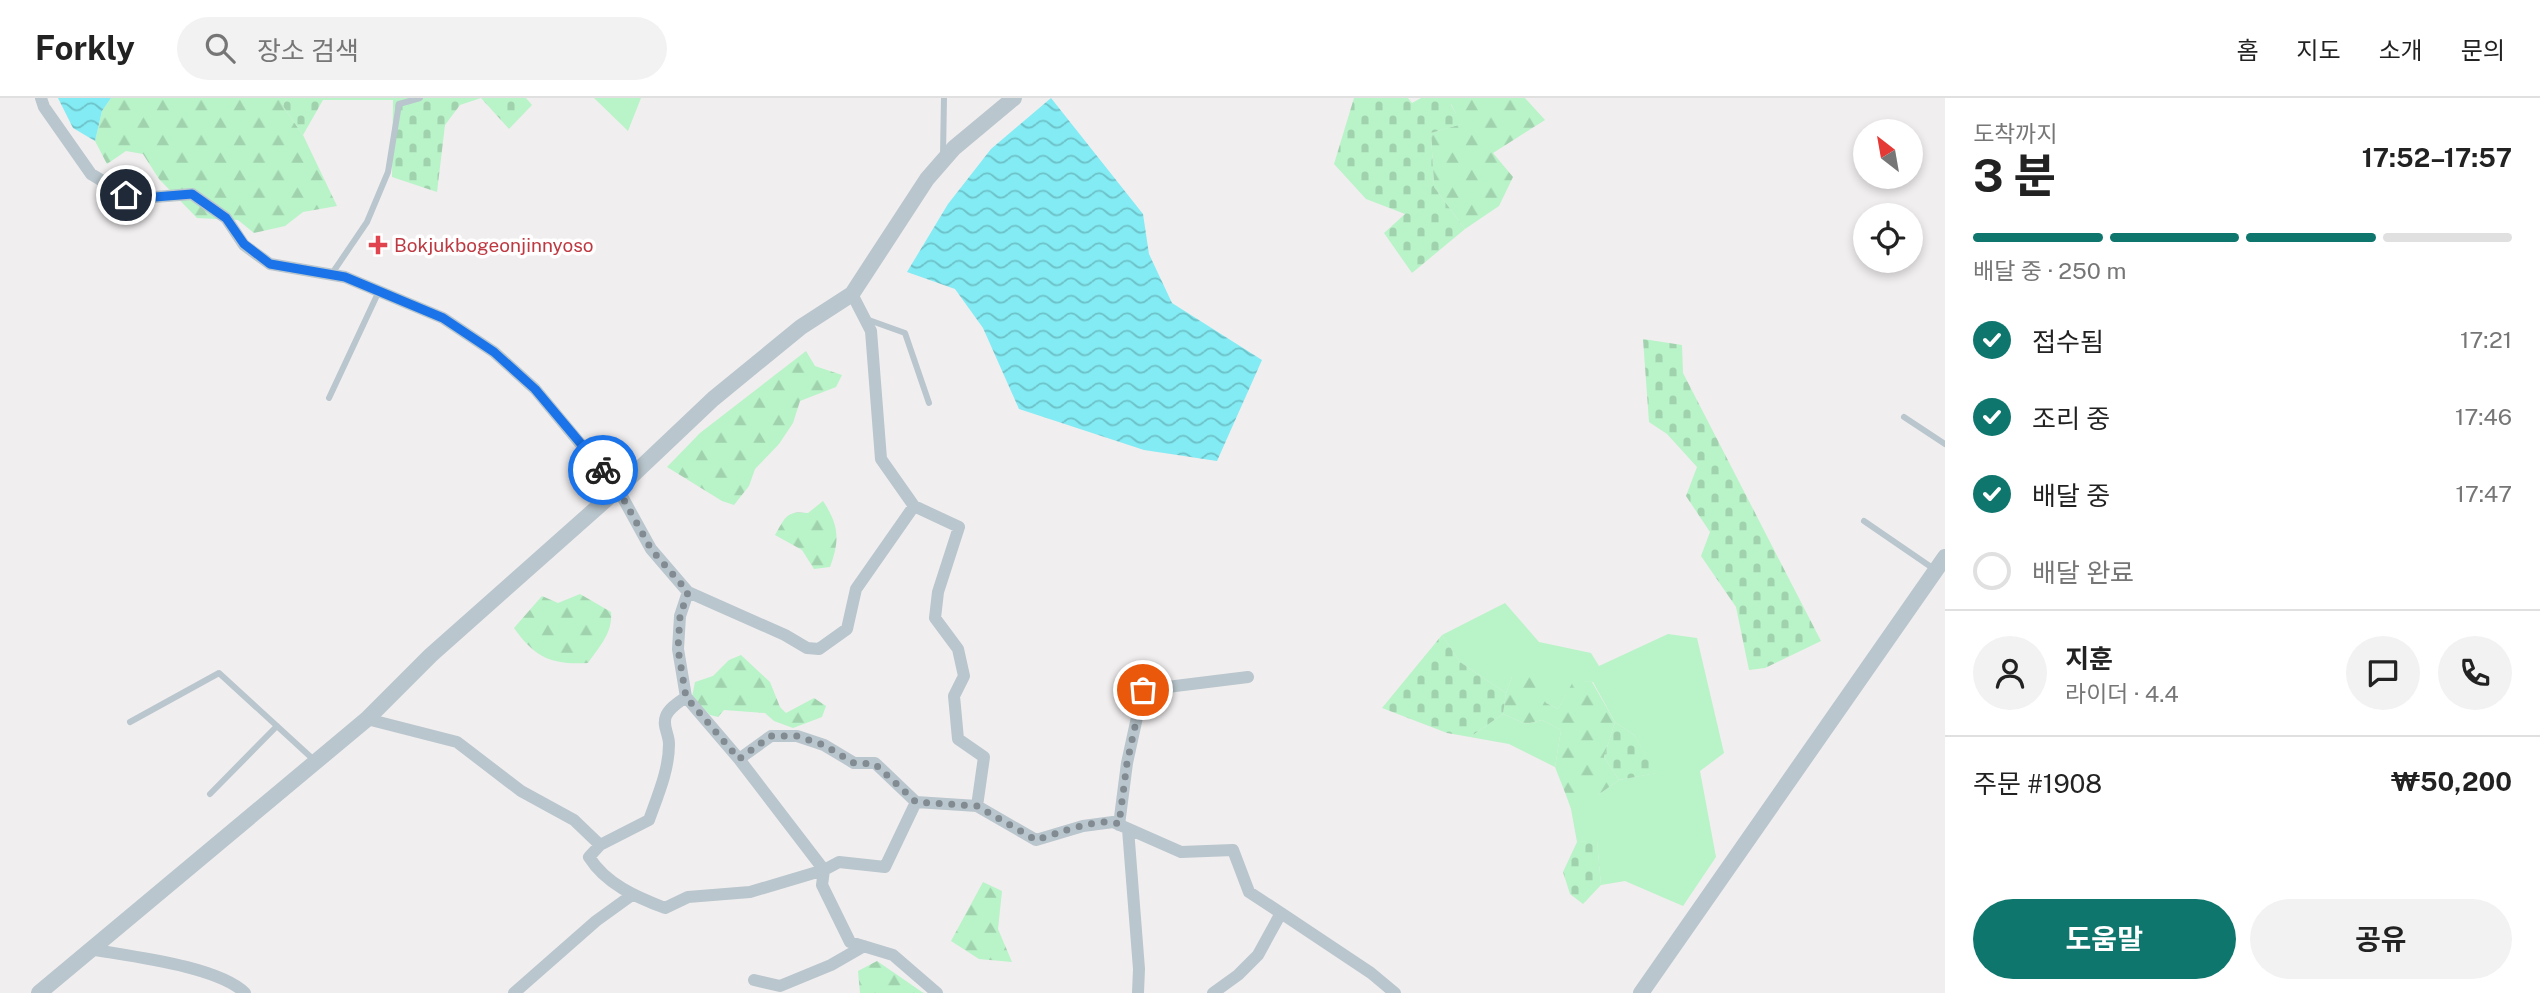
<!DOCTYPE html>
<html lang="ko">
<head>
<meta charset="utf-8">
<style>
  body { margin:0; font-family:"Public Sans","Noto Sans KR",sans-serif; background:#f2f2f2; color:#222; height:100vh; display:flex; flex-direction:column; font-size:26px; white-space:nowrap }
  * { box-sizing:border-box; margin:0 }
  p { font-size:23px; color:#767676 }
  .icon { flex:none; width:38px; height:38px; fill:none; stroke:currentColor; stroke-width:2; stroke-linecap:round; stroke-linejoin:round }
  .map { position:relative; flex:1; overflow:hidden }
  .sheet { display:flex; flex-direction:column; background:#fff; width:595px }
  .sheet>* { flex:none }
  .needle { width:46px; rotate:329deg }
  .fabs { position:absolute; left:1853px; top:21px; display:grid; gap:14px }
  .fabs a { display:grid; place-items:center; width:70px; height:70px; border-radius:50%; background:#fff; box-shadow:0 4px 10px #0003; font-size:35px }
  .pin { position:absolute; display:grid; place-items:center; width:60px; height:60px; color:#fff; margin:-30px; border:4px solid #fff; border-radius:50%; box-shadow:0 2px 7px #0007 }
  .courier { position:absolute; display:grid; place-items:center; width:70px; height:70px; margin:-35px; border:5px solid #1a73e8; border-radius:50%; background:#fff; color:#222; box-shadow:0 2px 9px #0007 }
  .summary em { font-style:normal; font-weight:700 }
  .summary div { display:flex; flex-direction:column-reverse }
  .summary { display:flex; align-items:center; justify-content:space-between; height:119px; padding:0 28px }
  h1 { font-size:46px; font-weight:700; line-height:52px }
  .bar { display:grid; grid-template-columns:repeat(4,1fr); gap:10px 7px; align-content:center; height:84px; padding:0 28px }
  .bar i { height:9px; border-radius:5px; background:#e0e0e0 }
  .bar .active { background:#0f766e }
  .bar p { grid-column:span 4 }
  .line { display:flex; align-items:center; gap:18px; padding:0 28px; border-top:2px solid #e0e0e0 }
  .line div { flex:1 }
  .round { display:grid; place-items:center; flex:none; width:74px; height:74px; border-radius:37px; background:#f2f2f2 }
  ol { padding:0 28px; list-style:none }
  li { display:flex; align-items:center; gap:21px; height:77px }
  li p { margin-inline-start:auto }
  li .icon { padding:7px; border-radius:50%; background:#0f766e; color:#fff; stroke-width:4 }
  li:last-child { color:#767676 }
  li i { width:38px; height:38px; border:4px solid #e0e0e0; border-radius:50% }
  .primary-button { display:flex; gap:14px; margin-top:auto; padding:14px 28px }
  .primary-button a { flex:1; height:80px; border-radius:42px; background:#0f766e; color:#fff; font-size:28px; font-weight:700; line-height:80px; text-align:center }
  .primary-button a+a { background:#f2f2f2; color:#222 }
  header { display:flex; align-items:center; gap:42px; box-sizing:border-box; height:98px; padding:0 35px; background:#fff; border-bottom:2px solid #e0e0e0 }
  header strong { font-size:33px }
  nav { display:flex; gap:38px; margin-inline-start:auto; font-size:24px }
  .search { width:490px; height:63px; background:#f2f2f2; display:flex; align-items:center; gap:18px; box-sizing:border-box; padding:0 24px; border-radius:38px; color:#767676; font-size:26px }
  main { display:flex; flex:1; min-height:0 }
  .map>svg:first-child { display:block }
  .grass { fill:#b9f3c8 }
  .forest { fill:url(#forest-firs) }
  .cemetery { fill:url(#cemetery-stones) }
  .water { fill:url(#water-waves) }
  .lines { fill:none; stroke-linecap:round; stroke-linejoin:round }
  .service { stroke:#b9c6cd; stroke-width:6 }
  .minor { stroke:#b9c6cd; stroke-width:12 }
  .tertiary { stroke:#b9c6cd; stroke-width:16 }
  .done { stroke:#818b91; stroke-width:7; stroke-dasharray:0 12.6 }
  .route { stroke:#1a73e8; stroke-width:9 }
  .health-dot { fill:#e0444e; stroke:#fff; stroke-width:2.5 }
  .labels { text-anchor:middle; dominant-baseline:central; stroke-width:7; stroke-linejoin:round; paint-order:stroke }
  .health-label { font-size:19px; fill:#be3a42; stroke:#fff; text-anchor:start }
</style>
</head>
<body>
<header>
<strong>Forkly</strong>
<div class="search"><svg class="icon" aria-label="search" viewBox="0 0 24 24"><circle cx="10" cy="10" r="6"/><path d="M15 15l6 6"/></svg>장소 검색</div>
<nav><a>홈</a><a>지도</a><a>소개</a><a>문의</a></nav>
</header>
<main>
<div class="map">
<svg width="1945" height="895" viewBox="0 0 1945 895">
  <defs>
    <pattern id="forest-firs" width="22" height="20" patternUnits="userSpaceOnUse" patternTransform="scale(1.75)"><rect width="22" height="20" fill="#b9f3c8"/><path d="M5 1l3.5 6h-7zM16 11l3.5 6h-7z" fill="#a0d2ae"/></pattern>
    <pattern id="cemetery-stones" width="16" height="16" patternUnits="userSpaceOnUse" patternTransform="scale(1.75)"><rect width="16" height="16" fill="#b9f3c8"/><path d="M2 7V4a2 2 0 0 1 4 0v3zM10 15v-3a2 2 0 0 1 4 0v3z" fill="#a0d2ae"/></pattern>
    <pattern id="water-waves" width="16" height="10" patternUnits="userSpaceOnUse" patternTransform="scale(1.75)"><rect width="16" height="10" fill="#83ebf3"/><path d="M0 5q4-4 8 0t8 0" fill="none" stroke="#6dc1c8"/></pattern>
  </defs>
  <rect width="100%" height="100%" fill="#f1eeef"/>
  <!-- grass -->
  <path class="grass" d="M594,0H641L628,33Z
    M1505,505L1539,544L1591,555L1599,568L1668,536L1697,540L1724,655L1700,673L1716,759L1683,808L1625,783L1601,787L1597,743L1577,744L1571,711L1566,697H1598L1619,682L1656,675L1634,637L1615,624L1593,584L1574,583L1558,611L1546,605L1512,579L1506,595L1460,564L1442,537Z
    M1503,616L1526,626L1542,622L1561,632L1555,669L1509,646L1470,639Z"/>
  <!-- forest -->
  <path class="forest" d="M111,0H286L283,8L303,37L337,108L303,114L285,128L254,135L238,122L197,120L159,81L143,56L126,53L107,66L95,43L102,13Z
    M1451,0H1525L1545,22L1493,55L1513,79L1499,108L1465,131L1434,89L1431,35L1461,26L1451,6Z
    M806,253L815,268L842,277L836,289L800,303L793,325L779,346L755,371L749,388L734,407L722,403L667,369L700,335Z
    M823,403C839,427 840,442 830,469L814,471L802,452L775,437C785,420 786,412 808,415Z
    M580,496L611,514C613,535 599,549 588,565C552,567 535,560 514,530L542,498L558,505Z
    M741,557L770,584L780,609L786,615L814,600L826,608L822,619L793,630L774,623L765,615L724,612L718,619L710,617L692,599L695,584L713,578L729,562Z
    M1530,577L1546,605L1558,611L1574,582L1592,584L1615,624L1604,659L1619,682L1598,697H1566L1555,669L1561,632L1542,622L1526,626L1503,616L1506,595L1512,579Z
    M983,784L1002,793L998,831L1012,864L979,861L951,843Z
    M877,863L922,894L924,895H860L858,873Z"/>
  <!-- cemetery -->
  <path class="cemetery" d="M286,0H481L460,7L445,27L437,94L392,79L393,2H323L303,37L283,8Z
    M481,0H526L532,7L509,31Z
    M1354,0H1408L1412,5L1421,0H1451V7L1462,26L1431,35L1434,89L1465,131L1412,175L1384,135L1405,116L1366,101L1334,66Z
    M1643,241L1682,247L1683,275L1821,543L1765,570L1749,572L1736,509L1701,458L1710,434L1686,398L1697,369L1667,336L1649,324Z
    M1442,537L1460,564L1506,595L1503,616L1470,639L1447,635L1382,610Z
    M1615,624L1634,637L1657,675L1619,682L1604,659Z
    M1597,742L1601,787L1583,806L1570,796L1563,774L1577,744Z"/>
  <!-- water -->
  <path class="water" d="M58,0H111L102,13L95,43L73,30Z
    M1051,0L1143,116L1149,156L1172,205L1262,262L1217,363L1144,352L1019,311L983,230L955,191L907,174L948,106L991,51Z"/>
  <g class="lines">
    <!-- service -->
    <path class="service" d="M943,57L944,0
      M331,177L367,124L388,74L399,6L420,0
      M866,221L905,235L929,305
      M329,300L379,193
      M1904,319L1945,346
      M1864,423L1934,471
      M130,624L219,575L314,662
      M210,696L277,628"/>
    <!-- minor -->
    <path class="minor" d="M41,0L44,9L91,76L126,97L155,99L192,96L226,120L244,147L270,166L345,179L443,220L494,254L535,291L618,391L651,451L688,494L680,518L678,551L686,599L739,661L824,772L822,787L850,844L893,857L937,895
      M852,196L871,233L881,361L914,408L959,429L938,494L935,520L958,551L964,578L954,598L958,641L984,659L977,708L1036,742L1083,728L1113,724L1181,754L1233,752L1249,794L1281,815
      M688,494L785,537L807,550L819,551L847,531L856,491L914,408
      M686,599C679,604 669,610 666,618C662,628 669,636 669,646C669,672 658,697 649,722L600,747L589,759C606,786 636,799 665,810L688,799L750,794L824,772L839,764L885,769L916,704
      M367,621L457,644L521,693L574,722L600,747
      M739,661L771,638H797L824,647L854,665H875L916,704L977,708
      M1119,727L1127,665L1143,592L1248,579
      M1128,731L1139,871L1138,895
      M90,851C129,858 218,868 245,895
      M754,882L780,888L831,867L864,848
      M514,895L596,823L632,797
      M1213,895L1238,877L1258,857L1281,815L1371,875L1395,895"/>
    <!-- tertiary -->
    <path class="tertiary" d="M39,895L367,621L431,557L618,391L713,301L801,229L852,196L927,81L954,50L1014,0
      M1641,895L1945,459"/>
  </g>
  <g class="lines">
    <!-- done -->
    <path class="done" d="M603,372L618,391L651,451L688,494L680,518L678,551L686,599L739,661L771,638H797L824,647L854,665L875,666L916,704L977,708L1036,742C1056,736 1101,718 1119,726L1127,665L1143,592"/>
    <!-- route -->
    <path class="route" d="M126,97L155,99L192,96L226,120L244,146L270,166L345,179L443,220L494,254L535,291L603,372"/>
  </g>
  <!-- markers -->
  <path class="health-dot" d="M374.5 136.5h7v7h7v7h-7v7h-7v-7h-7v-7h7z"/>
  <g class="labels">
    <!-- health labels -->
    <g class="health-label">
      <text x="394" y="147">Bokjukbogeonjinnyoso</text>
    </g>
  </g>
</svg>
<div class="fabs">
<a><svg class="needle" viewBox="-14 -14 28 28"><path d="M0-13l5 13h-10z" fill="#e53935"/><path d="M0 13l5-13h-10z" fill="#767676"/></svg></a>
<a><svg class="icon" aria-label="locate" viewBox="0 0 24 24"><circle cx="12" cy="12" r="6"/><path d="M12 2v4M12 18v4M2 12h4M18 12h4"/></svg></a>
</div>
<div class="pin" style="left:1143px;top:592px;background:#ea580c"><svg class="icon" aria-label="bag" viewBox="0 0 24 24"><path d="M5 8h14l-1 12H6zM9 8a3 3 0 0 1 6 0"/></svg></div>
<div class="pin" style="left:126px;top:97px;background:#1f2937"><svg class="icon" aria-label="home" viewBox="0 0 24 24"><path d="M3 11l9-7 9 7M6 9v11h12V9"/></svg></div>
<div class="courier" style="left:603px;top:372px"><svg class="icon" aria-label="bike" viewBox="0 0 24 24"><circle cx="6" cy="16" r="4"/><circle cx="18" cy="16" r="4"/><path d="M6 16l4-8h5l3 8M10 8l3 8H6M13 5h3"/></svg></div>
</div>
<section class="sheet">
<div class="summary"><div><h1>3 분</h1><p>도착까지</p></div><em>17:52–17:57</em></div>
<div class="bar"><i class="active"></i><i class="active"></i><i class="active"></i><i></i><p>배달 중 · 250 m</p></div>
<ol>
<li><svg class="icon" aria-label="check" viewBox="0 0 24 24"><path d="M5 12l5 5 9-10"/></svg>접수됨<p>17:21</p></li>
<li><svg class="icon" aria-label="check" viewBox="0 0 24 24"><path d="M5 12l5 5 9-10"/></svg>조리 중<p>17:46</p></li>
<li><svg class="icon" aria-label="check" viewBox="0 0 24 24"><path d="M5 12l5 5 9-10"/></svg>배달 중<p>17:47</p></li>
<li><i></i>배달 완료</li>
</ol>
<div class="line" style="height:126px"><a class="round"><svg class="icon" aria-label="person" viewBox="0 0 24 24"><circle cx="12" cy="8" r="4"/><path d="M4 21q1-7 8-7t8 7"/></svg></a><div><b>지훈</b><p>라이더 · 4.4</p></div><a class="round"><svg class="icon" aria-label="chat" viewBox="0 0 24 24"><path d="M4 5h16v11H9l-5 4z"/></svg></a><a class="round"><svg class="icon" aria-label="phone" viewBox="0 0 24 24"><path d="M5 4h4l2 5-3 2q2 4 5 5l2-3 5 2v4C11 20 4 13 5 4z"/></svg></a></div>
<div class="line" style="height:91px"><div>주문 #1908</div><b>₩50,200</b></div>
<div class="primary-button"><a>도움말</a><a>공유</a></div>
</section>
</main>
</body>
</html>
